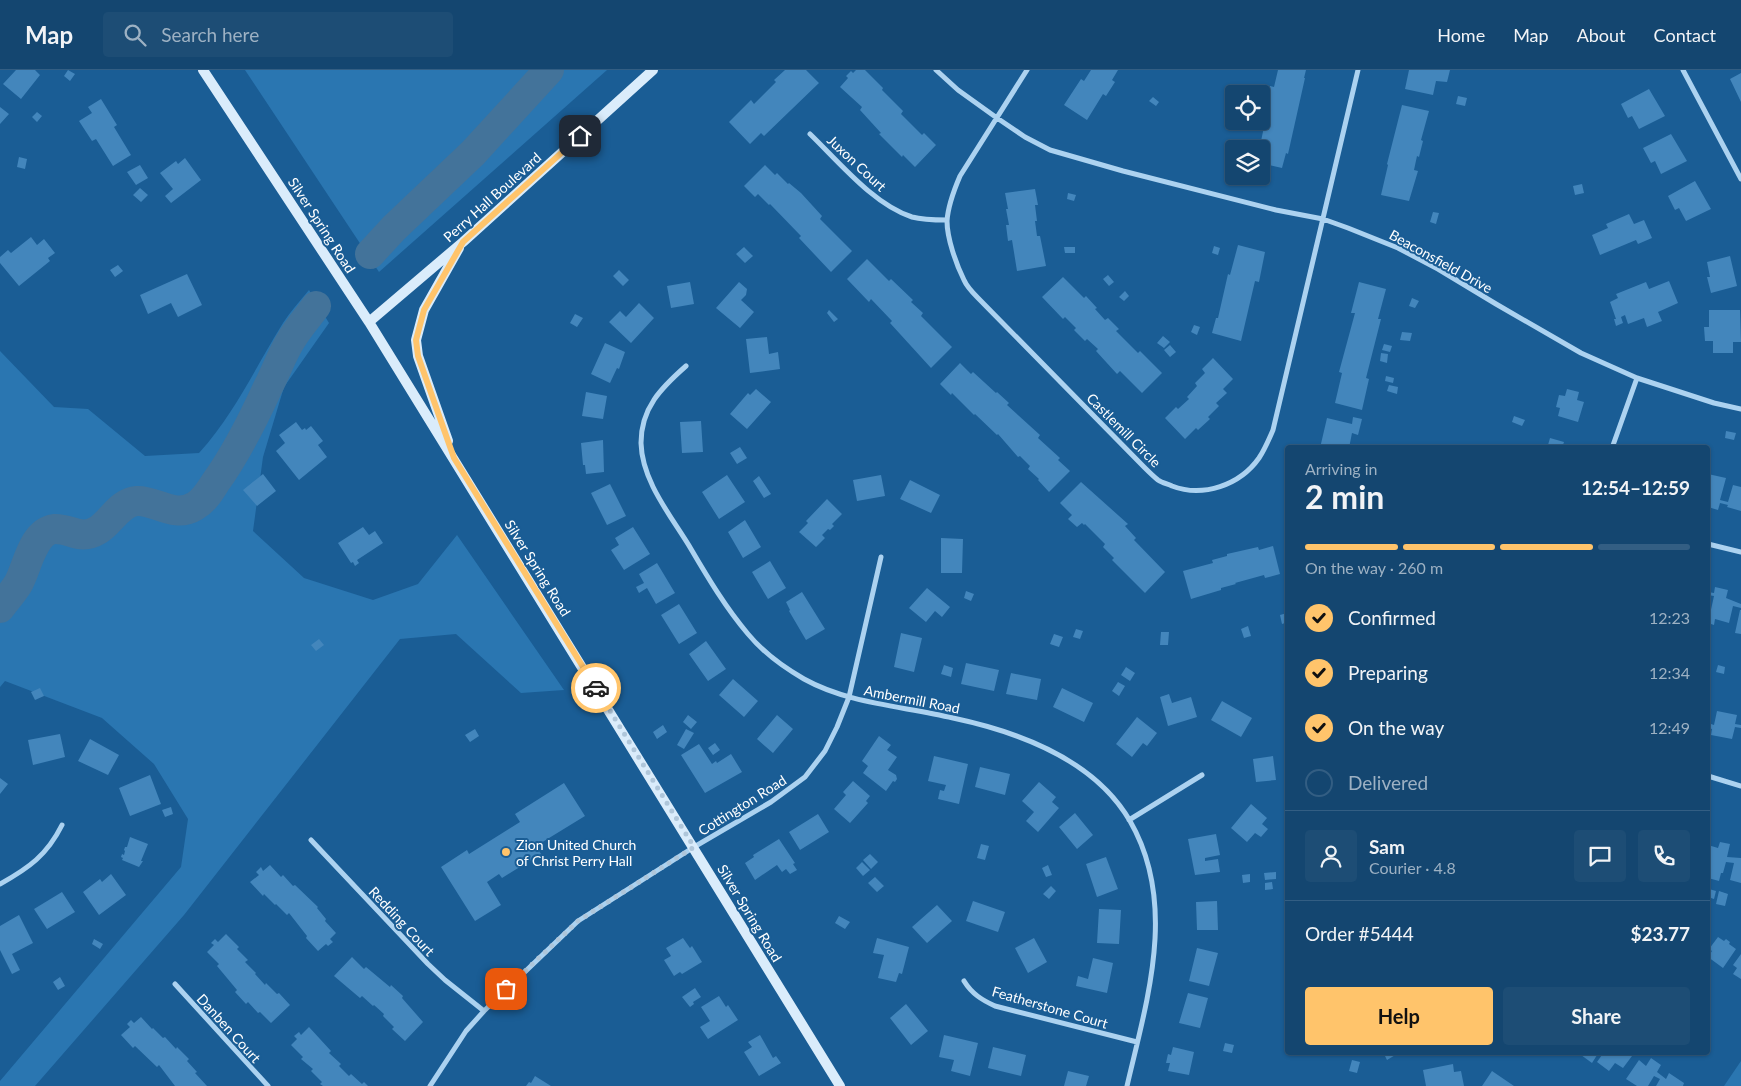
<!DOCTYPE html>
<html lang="en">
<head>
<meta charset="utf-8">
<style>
  body { margin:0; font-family:Lato,sans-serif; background:#1d4d75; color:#f1f3f6; height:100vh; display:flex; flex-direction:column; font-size:19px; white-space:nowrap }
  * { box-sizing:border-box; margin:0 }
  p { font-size:16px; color:#9db1c3 }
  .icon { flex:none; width:28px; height:28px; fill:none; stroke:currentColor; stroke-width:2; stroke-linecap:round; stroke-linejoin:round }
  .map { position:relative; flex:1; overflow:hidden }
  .side { position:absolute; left:1285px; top:375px; width:425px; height:610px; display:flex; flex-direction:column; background:#144670; border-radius:5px; box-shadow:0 1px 4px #0004,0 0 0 1px #335e83 }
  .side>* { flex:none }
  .controls { position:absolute; left:1225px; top:15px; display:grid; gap:10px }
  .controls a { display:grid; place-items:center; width:45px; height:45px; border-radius:5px; background:#144670; box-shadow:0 1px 4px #0004,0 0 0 1px #335e83; font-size:25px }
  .pin { position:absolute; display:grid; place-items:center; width:42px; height:42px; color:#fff; margin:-21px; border-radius:10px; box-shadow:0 2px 8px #0006 }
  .courier { position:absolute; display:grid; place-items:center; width:50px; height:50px; margin:-25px; border:4px solid #ffc46b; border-radius:50%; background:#fff; color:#222; box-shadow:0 1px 6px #0007 }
  .head em { font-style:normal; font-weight:700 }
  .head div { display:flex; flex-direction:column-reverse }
  .head { display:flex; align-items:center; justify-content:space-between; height:85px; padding:0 20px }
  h1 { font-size:32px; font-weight:700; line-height:38px }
  .bar { display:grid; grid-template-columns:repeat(4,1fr); gap:8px 5px; align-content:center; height:60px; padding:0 20px }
  .bar i { height:6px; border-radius:4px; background:#335e83 }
  .bar .on { background:#ffc46b }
  .bar p { grid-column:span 4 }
  .line { display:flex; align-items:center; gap:12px; padding:0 20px; border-top:1px solid #335e83 }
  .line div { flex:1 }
  .round { display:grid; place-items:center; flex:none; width:52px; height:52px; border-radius:5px; background:#1d4d75 }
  ol { padding:0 20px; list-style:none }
  li { display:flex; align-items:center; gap:15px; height:55px }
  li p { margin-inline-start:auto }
  li .icon { padding:5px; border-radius:50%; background:#ffc46b; color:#111; stroke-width:4 }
  li:last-child { color:#9db1c3 }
  li i { width:28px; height:28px; border:2px solid #335e83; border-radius:50% }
  .primary-button { display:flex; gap:10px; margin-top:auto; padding:10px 20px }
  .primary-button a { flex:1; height:58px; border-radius:5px; background:#ffc46b; color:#111; font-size:20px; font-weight:700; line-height:58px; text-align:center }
  .primary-button a+a { background:#1d4d75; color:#f1f3f6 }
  header { display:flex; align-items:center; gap:30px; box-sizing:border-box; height:70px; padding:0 25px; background:#144670; border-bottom:1px solid #335e83 }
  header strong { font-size:24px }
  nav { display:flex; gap:28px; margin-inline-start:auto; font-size:18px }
  .search { width:350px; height:45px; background:#1d4d75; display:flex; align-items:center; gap:12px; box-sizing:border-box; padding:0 18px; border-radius:5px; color:#9db1c3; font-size:19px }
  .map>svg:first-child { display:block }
  .green { fill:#2a76b1 }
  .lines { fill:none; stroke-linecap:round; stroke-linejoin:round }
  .river { stroke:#43739a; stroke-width:30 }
  .building { fill:#4386bc }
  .street { stroke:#acd2f0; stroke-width:5 }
  .secondary { stroke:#daecfb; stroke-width:10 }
  .done { stroke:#afc6da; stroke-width:5; stroke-dasharray:0 9 }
  .route { stroke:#ffc46b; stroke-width:6 }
  .poi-dot { fill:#ffc46b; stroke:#1a5d95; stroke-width:2 }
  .labels { text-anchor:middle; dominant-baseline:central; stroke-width:4; stroke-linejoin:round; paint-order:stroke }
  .street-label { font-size:14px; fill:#fff; stroke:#1a5d95 }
  .poi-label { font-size:14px; fill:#fff; stroke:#1a5d95; text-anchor:start }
</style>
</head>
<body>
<header>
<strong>Map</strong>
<div class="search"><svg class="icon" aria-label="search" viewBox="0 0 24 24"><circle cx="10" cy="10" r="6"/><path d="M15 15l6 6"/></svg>Search here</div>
<nav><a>Home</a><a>Map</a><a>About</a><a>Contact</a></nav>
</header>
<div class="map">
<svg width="1741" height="1016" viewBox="0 0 1741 1016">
  <rect width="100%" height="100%" fill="#1a5d95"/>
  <!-- green -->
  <path class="green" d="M245,0H607L379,202Z
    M309,220L329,253L284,317L263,387L253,461L304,508L373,530L418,514L457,465L564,620L521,623L456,564L400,569L184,845L35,1016H0V1011L181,797L188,749L154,694L102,648L5,611L0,617V281L54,337L88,339L145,386L199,383C235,343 255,298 283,253C290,242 300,231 309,220Z
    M1741,991V1016H1724Z"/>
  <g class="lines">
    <!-- river -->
    <path class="river" d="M370,184L394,158L473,83L549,0
      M0,538C6,530 13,522 18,514C27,499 32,462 54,459C71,458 80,471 98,460C111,452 120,432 137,431C156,430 174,449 195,436C204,431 210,421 215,413C236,384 253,350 268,317C276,302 282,284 291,270C298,258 308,247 316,236"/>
  </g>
  <!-- building -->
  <path class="building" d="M16,0H35L40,5L21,29L3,14Z
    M68,0L75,4L70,11L64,6Z
    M785,0H806L819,13L764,66L761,63L750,74L729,52L751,30L754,34L776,12L774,10Z
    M856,0H865L883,18L882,20L903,41L901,44L922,65L924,63L936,75L915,97L903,85L902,87L879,64L881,63L860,40L862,37L840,17L848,8L846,6L851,1L853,3Z
    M1091,0H1118L1112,10L1115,12L1106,26L1103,24L1087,50L1064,35L1081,9L1084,11Z
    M1278,0H1306L1304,8H1305L1288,84L1286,83L1282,98L1261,93V79H1258L1259,76H1260L1266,47H1267L1270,33L1266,32L1270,16L1274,17Z
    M1409,0H1450L1447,12L1436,11L1433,25L1405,19Z
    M1741,3V32L1730,9Z
    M1649,19L1665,46L1639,59L1632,46L1628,48L1621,34Z
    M1458,26L1467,28L1465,36L1456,34Z
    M1153,27L1159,32L1156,36L1149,31Z
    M101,29L117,55L114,57L131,85L113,96L96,69L92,71L79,51L92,43L88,37Z
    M1402,35L1429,41L1421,70L1423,71L1419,87L1417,86L1414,100L1418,101L1409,131L1381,125L1388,95L1387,94Z
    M0,37L9,44L0,54Z
    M37,42L42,46L37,52L32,47Z
    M1671,64L1687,91L1661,104L1655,91L1651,93L1643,78Z
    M1237,72L1245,74L1244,79H1236Z
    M19,87L27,89L25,99L17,97Z
    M185,88L201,110L171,133L165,126L173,119L160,103L176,91L178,94Z
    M140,95L148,108L136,115L127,102Z
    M765,95L775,105L777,103L788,114L789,113L801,123L822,146L820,149L852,181L831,202L799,168L801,166L770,134L769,135L758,124L755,127L744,116Z
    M1695,111L1711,139L1686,151L1679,138L1675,140L1668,126Z
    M1582,114L1584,123L1575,125L1573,116Z
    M140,118L148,125L141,132L133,125Z
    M1035,119L1038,135H1035L1037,151H1035L1037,166H1040L1046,196L1017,201L1012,170L1008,171L1006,155H1009L1006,139H1008L1005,123Z
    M1068,123L1076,125L1074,131L1067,129Z
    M1433,142L1439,143L1436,154L1430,152Z
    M1629,144L1634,154L1644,150L1652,168L1638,174L1636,170L1600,185L1592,165L1608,158L1606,154Z
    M31,167L37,175L44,169L55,183L48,188L50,191L19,216L0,193V187L8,180L11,183Z
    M1238,175L1265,182L1259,212L1255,211L1241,271L1212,263L1216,248H1218L1228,204L1230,205Z
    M1214,176L1220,178L1218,185L1212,183Z
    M744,177L753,186L745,193L736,184Z
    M1064,177H1075V183H1065Z
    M1730,186L1737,216L1711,223L1707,207H1710L1707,192Z
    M867,189L889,211L891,209L913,230L911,232L923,243L921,246L952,277L931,298L890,253L892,251L871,229L869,232L847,209Z
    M118,195L123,201L115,207L110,200Z
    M619,200L629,210L623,216L613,206Z
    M187,204L202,235L178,247L171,233L148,244L140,225Z
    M1108,205L1114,212L1109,216L1103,209Z
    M1063,207L1084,228L1086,226L1097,238L1095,239L1105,250L1108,248L1119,259L1116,261L1138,283L1140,281L1162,303L1142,323L1120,301L1117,304L1096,281L1098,279L1087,269L1085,271L1074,260L1076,258L1065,247L1063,249L1042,227Z
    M1669,211L1678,233L1658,242L1662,251L1647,257L1644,248L1628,254L1625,245L1621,247L1623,253L1616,256L1614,249H1616L1610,232L1618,228L1616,224L1646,212L1649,219Z
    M690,212L694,234L671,238L667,216Z
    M739,212L747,219L746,225L741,230L754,242L740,258L716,238Z
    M1359,212L1386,219L1378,249H1381L1366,308L1369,309L1362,340L1335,333L1342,303L1339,302L1355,243H1351Z
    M1125,221L1129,226L1124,231L1119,227Z
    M1412,228L1419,231L1415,238L1409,236Z
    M639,233L654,248L631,273L609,252L620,241L626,247Z
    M829,240L838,249L834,252L827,243Z
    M1709,240H1740L1741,272H1733V283H1713V271H1705L1704,257H1709Z
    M575,244L583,248L577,257L570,253Z
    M1194,255L1200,257L1197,265L1191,262Z
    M1402,262L1412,263L1410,271L1400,270Z
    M1163,266L1170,272L1164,278L1157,273Z
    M767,267L769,284L778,282L780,299L750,303L746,269Z
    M605,273L625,282L619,299L617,298L610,313L591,304Z
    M1384,274L1392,276L1390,282L1382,280Z
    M1170,275L1176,282L1170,287L1164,280Z
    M1381,283L1388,284L1387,293L1380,291Z
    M1213,288L1233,309L1223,319L1227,323L1216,333L1219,336L1208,347L1210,349L1198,360L1196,358L1185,369L1165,348L1176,337L1178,339L1189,329L1187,327L1197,316L1195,313L1205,303L1202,299Z
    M960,293L971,304L973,302L996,323L997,322L1009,333L1007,335L1040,365L1038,368L1060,388L1058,390L1070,401L1049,422L1038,410L1039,409L1028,399L1030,396L1020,386L1018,387L998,364L997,365L975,344L974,345L952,323L951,325L940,314Z
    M1386,306L1394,308L1393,313L1385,311Z
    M1389,315L1398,317L1397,324L1387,321Z
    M756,319L771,332L747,359L730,344L748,323L750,325Z
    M1567,319L1579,322L1577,330L1584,332L1578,352L1558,346L1560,338L1556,337L1559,325L1565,326Z
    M586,322L607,326L603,349L582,346Z
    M1514,346L1525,350L1522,356L1512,352Z
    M1353,347L1362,349L1358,365L1352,363L1349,378H1320L1327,348L1352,354Z
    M701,351L703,382L682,383L680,352Z
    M296,352L302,360L305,358L306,360L311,356L323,371L318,375L327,387L299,410L276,381L285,373L279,365Z
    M1726,361L1736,363L1734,370L1725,368Z
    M1550,368L1564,372L1563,375L1570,378H1544V375H1548Z
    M603,370L604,402L586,404L585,395H583L581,373Z
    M740,377L747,388L737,394L730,383Z
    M263,404L276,421L257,436L243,420Z
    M1708,404L1726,408L1720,430L1728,432L1733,415L1741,417V441L1727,437L1728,435L1720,433L1718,440L1708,437Z
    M727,405L745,432L719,449L702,422Z
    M881,405L885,426L857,431L853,410Z
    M759,406L771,424L764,428L753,411Z
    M910,410L940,425L931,443L900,429Z
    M1081,412L1128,454L1125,456L1136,468L1134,470L1165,502L1145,523L1112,490L1114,488L1103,477L1105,474L1085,454L1084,455L1082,453L1077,457L1068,449L1072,445L1060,433Z
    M610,414L626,446L607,455L591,423Z
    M827,429L842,444L832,454L834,456L830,460L828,459L822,465L825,468L816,477L799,462L808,453L806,451Z
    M745,450L761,477L743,488L728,462Z
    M363,457L369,465L375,461L383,473L357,490L359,493L355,496L353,492L351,493L338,473Z
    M633,457L650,484L624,500L611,480L619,475L615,468Z
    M941,468L963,469L962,503H941Z
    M1273,476L1280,504L1265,508L1264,505L1235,513L1236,514L1221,518V520L1191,529L1183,501L1213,493L1212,490L1227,486V484L1258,477L1259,480Z
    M770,491L786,518L768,529L752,502Z
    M657,493L675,523L656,534L647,518L639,523L636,517L644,513L639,504Z
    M1715,517L1728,520L1726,528L1741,534V538L1733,536L1729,553L1715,549L1714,555L1708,553L1714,526L1708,525V522L1714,523Z
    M927,518L950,537L942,547L935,541L926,552L909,538Z
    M966,521L974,524L971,531L964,528Z
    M802,522L825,559L806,570L789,541L790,540L786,532Z
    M679,534L697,563L679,574L661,545Z
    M1740,540H1741V564L1735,563Z
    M1287,543L1288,552L1282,554L1280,545Z
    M1248,556L1251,566L1244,568L1241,559Z
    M1076,559L1083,561L1080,569L1073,567Z
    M1161,562H1169L1168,575H1160Z
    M901,563L922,568L914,602L894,597Z
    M1054,564L1063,567L1059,577L1050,574Z
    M319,569L324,575L316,581L311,575Z
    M706,571L726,599L708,611L689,584Z
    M966,593L999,600L994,621L961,614Z
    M944,595L953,598L951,607L941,604Z
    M1718,595L1725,597L1724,604L1716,602Z
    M1126,597L1135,603L1130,611L1121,605Z
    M1011,603L1041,609L1037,630L1006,624Z
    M733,609L758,631L744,647L719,625Z
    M1118,612L1125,616L1119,626L1112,621Z
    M40,618L44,626L35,630L31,622Z
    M1062,618L1093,633L1084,652L1053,637Z
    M1169,624L1172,633L1191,627L1197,647L1168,656L1160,627Z
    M1222,631L1252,648L1241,667L1211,650Z
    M1717,641L1737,645L1735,654L1741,655V658L1735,657L1732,669L1711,665L1712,659L1708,658V653L1714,655Z
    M688,645L697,652L691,659L683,652Z
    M777,645L793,659L773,683L757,669Z
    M1137,647L1157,663L1147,676L1143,673L1132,687L1116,674Z
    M663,655L667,662L657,669L653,662Z
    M475,659L479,666L470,672L465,665Z
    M686,659L694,663L684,679L677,675Z
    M60,664L65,687L33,695L28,670Z
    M879,666L891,675L887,680L897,687L888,700L896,705L897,709L895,712L893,711L886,721L863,703L868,696L862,691Z
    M90,669L119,685L108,705L78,691Z
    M715,673L720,680L713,685L708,678Z
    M699,674L712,694L716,691L717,693L731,684L742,702L705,723L681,685Z
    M934,686L968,694L959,734L938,729L940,720L944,721L946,715L928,711Z
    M1273,686L1276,710L1256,712L1253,689Z
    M980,697L1010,704L1005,725L975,717Z
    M150,705L161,734L130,746L119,718Z
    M0,708L8,714L0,724Z
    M853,711L870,726L866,731L868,733L850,753L834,739L846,725L843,722Z
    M1039,712L1056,727L1052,732L1059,738L1038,762L1026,751L1034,742L1022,731Z
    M564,713L585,746L536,776L541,784L502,808L499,804L487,812L501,835L475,851L441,797L467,780L469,784L520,752L515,744Z
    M1251,734L1267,748L1262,754L1268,759L1261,767L1255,763L1247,772L1231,758Z
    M171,737L173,744L165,747L162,740Z
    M1075,743L1093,765L1077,779L1059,757Z
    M818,744L829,762L800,780L789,762Z
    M1216,764L1220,785L1205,788V791L1218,789L1220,802L1195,805L1188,769Z
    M130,767L148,774L141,791H143L139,797L122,790L123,788L121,787L122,784L124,785L125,781L124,780L125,777H127Z
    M779,769L795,793L793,794L797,800L790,804L786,799L782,802L777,795L755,810L745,793L754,787L753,785Z
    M1720,772L1730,774L1727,787L1741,788V813L1730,810L1734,793L1726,792L1723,803H1721L1719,811L1708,808L1709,800H1708V775L1718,778Z
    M981,774L989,776L985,790L977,788Z
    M870,784L878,792L871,799L863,790Z
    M1106,787L1118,819L1097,827L1086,794Z
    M862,792L870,800L863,806L856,798Z
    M270,795L281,807L283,805L293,816L295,815L318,837L317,838L326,849L325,851L336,863L330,869L333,872L328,876L326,874L318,881L306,868L307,866L289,843L287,845L276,834L275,835L264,824L263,826L250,812L259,805L256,802L261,797L263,801Z
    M1048,795L1052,805L1046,807L1042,798Z
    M1276,802V809L1265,810L1264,803Z
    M111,804L126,825L99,845L83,822L100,809L102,812Z
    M1250,804V812L1243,813L1242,805Z
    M875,807L884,816L877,822L868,813Z
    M1272,812L1273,819L1265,820V813Z
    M1051,816L1056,821L1049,829L1043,824Z
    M1709,819L1716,821L1714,829L1708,827Z
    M1719,821L1728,824L1725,836L1716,834Z
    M62,822L75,842L47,859L34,839Z
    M973,831L1005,842L998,862L966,851Z
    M1217,831L1218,860H1197L1196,832Z
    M937,835L952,851L927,873L912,857Z
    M1099,839L1121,840L1119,874L1097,873Z
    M19,845L33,873L12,884L20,900L12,904L0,880V856Z
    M839,846L850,852L845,859L835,853Z
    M226,864L239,877L237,879L248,890L245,892L256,903L255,904L265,915L266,913L277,924L279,923L290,935L271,953L260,942L258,943L248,932L246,934L235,922L237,920L217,896L219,894L207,882L214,875L211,873L215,869L218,872Z
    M1718,867L1724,871L1726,869L1730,872L1729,874L1736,879L1723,898L1708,887L1712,881L1709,879Z
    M683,868L690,878L692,876L702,892L682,904L680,902L674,906L664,890L671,886L666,878Z
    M877,868L909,877L902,904L899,903L896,912L878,908L884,885L873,883Z
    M1034,868L1047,892L1028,903L1015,878Z
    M94,869L103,874L100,879L92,874Z
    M1197,878L1218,883L1209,916L1189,911Z
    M1741,884V909L1733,904L1737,898L1733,895Z
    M352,887L364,899L366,897L390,917L391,915L403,926L402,928L423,952L405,971L392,959L394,957L383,946L384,944L374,935L373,936L362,926L360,928L334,906Z
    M1093,888L1113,893L1107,923L1076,916L1078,906L1088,909Z
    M60,907L65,916L58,920L53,912Z
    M695,918L701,927L693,932L694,934L690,937L682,927Z
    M1188,923L1208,928L1200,958L1179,953Z
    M719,926L726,937L728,935L738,950L708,969L700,957L710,951L701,937Z
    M906,934L928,961L911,975L890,948Z
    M141,947L152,959L153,958L163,968L165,967L176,979L177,977L189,989L187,991L197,1002L195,1003L207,1016H175L159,995L157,997L135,976L133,978L121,965L130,957L127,954L131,950L134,953Z
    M309,957L331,981L329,983L341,994L339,996L349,1006L351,1004L362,1014L364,1012L368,1016H323L320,1014L322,1012L311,1001L313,999L301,989L303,987L291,975L297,969L294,966L299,962L301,965Z
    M760,965L773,988L776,986L781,993L759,1006L744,982L752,977L748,972Z
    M944,965L978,973L970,1006L951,1001L954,990L939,987Z
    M1225,973L1234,975L1232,983L1223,981Z
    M993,977L1026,985L1021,1006L988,998Z
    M1173,977L1194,982L1189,1005L1168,1001L1170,993H1166L1168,984L1171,985Z
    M1383,982H1396L1397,984L1387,990Z
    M1583,982H1599L1592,993L1581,985Z
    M1604,982H1635L1623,998L1615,993L1609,1001L1597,992Z
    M1651,988L1661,995L1657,1002L1666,1009L1669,1003L1684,1013L1683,1016H1656L1660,1009L1654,1006L1648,1016H1637L1626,1009L1639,990L1646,996Z
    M1352,990L1360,992L1357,1003L1349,1001Z
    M1453,994L1454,1002L1461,1001L1464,1016H1426L1423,1000Z
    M1068,1001L1089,1006L1086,1016H1064Z
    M1492,1001L1514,1016H1482Z
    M535,1006L551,1016H526L529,1012L531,1013Z"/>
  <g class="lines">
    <!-- street -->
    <path class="street" d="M936,0L958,20L997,48L1025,67L1050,80L1123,101L1276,140L1323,149L1348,158L1398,178L1438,199L1496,234L1581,283L1637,308L1714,333L1741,339
      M1027,0L960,106C954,120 948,135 947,151C947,168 956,194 964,210C967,217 973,223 978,228L1144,397C1148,401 1153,406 1158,410C1162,413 1168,414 1172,416C1203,428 1240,415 1259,388C1265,379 1269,369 1273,360L1358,0
      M1683,0L1741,109
      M810,64C839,92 874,135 912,147C923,150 936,150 947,150
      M686,296C661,318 641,338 641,373C642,412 672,447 691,479C708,508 726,538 748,564C763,582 783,597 804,609C849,634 903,636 953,648C1019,662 1094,689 1130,751C1178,834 1147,930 1127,1016
      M1612,378L1637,308
      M1708,474L1741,482
      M1708,706L1741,716
      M1129,750L1202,705
      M311,770L428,894L445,910L484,941
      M0,814C29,798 47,785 62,755
      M964,911C972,924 982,930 995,936L1137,972
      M175,914L268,1016
      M430,1016L466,961L484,941L578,851L694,777L771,732L805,707L825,681L837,657L849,627L881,487"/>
    <!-- secondary -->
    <path class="secondary" d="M203,0L369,252L840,1016
      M369,252L463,172L653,0
      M448,371L418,286L416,270L424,240L459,178"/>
  </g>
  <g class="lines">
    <!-- done -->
    <path class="done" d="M506,919L578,851L694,777L596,618"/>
    <!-- route -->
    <path class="route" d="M580,66L463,172L424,240L416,270L418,286L454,388L596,618"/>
  </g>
  <!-- markers -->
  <circle class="poi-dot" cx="506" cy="782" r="5"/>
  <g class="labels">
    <!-- street labels -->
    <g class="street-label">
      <text transform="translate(857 93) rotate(43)">Juxon Court</text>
      <text transform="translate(492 127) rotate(-42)">Perry Hall Boulevard</text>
      <text transform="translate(322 155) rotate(57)">Silver Spring Road</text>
      <text transform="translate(1441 191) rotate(29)">Beaconsfield Drive</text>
      <text transform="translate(1124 360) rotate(45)">Castlemill Circle</text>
      <text transform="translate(538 498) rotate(58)">Silver Spring Road</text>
      <text transform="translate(912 629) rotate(11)">Ambermill Road</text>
      <text transform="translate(742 735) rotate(-32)">Cottington Road</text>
      <text transform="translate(750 843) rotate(59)">Silver Spring Road</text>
      <text transform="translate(402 851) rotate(47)">Redding Court</text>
      <text transform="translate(1050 937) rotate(16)">Featherstone Court</text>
      <text transform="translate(229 958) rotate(48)">Danben Court</text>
    </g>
    <!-- poi labels -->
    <g class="poi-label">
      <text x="516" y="774">Zion United Church<tspan x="516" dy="16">of Christ Perry Hall</tspan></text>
    </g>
  </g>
</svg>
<div class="controls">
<a><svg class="icon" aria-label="locate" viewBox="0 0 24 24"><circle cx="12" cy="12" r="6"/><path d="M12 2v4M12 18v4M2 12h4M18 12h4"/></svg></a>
<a><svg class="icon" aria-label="layers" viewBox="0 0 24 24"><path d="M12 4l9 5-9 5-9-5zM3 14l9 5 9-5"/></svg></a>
</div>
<div class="pin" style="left:506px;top:919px;background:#ea580c"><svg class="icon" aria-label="bag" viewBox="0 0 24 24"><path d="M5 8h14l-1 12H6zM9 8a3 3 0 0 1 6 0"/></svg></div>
<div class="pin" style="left:580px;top:66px;background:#1f2937"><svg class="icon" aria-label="home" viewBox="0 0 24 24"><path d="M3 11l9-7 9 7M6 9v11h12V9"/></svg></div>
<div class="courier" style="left:596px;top:618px"><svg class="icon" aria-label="car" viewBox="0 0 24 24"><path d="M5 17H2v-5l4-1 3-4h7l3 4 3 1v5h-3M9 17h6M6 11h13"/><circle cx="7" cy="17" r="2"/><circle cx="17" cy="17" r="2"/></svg></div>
<section class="side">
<div class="head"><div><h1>2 min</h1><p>Arriving in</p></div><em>12:54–12:59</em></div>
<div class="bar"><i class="on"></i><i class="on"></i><i class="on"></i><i></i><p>On the way · 260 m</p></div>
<ol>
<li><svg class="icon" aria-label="check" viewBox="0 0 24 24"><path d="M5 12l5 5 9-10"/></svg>Confirmed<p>12:23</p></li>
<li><svg class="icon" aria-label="check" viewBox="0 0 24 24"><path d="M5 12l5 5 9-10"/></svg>Preparing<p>12:34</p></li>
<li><svg class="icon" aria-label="check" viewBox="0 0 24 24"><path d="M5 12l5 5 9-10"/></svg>On the way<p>12:49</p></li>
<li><i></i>Delivered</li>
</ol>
<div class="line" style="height:90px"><a class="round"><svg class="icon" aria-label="person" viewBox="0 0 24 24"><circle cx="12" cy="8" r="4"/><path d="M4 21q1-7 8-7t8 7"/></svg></a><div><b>Sam</b><p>Courier · 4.8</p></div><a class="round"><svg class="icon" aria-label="chat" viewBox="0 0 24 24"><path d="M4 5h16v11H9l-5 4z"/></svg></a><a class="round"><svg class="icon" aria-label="phone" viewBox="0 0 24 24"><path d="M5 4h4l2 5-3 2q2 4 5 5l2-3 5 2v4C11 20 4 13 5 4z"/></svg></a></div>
<div class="line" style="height:65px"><div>Order #5444</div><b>$23.77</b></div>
<div class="primary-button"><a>Help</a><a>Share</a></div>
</section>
</div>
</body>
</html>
